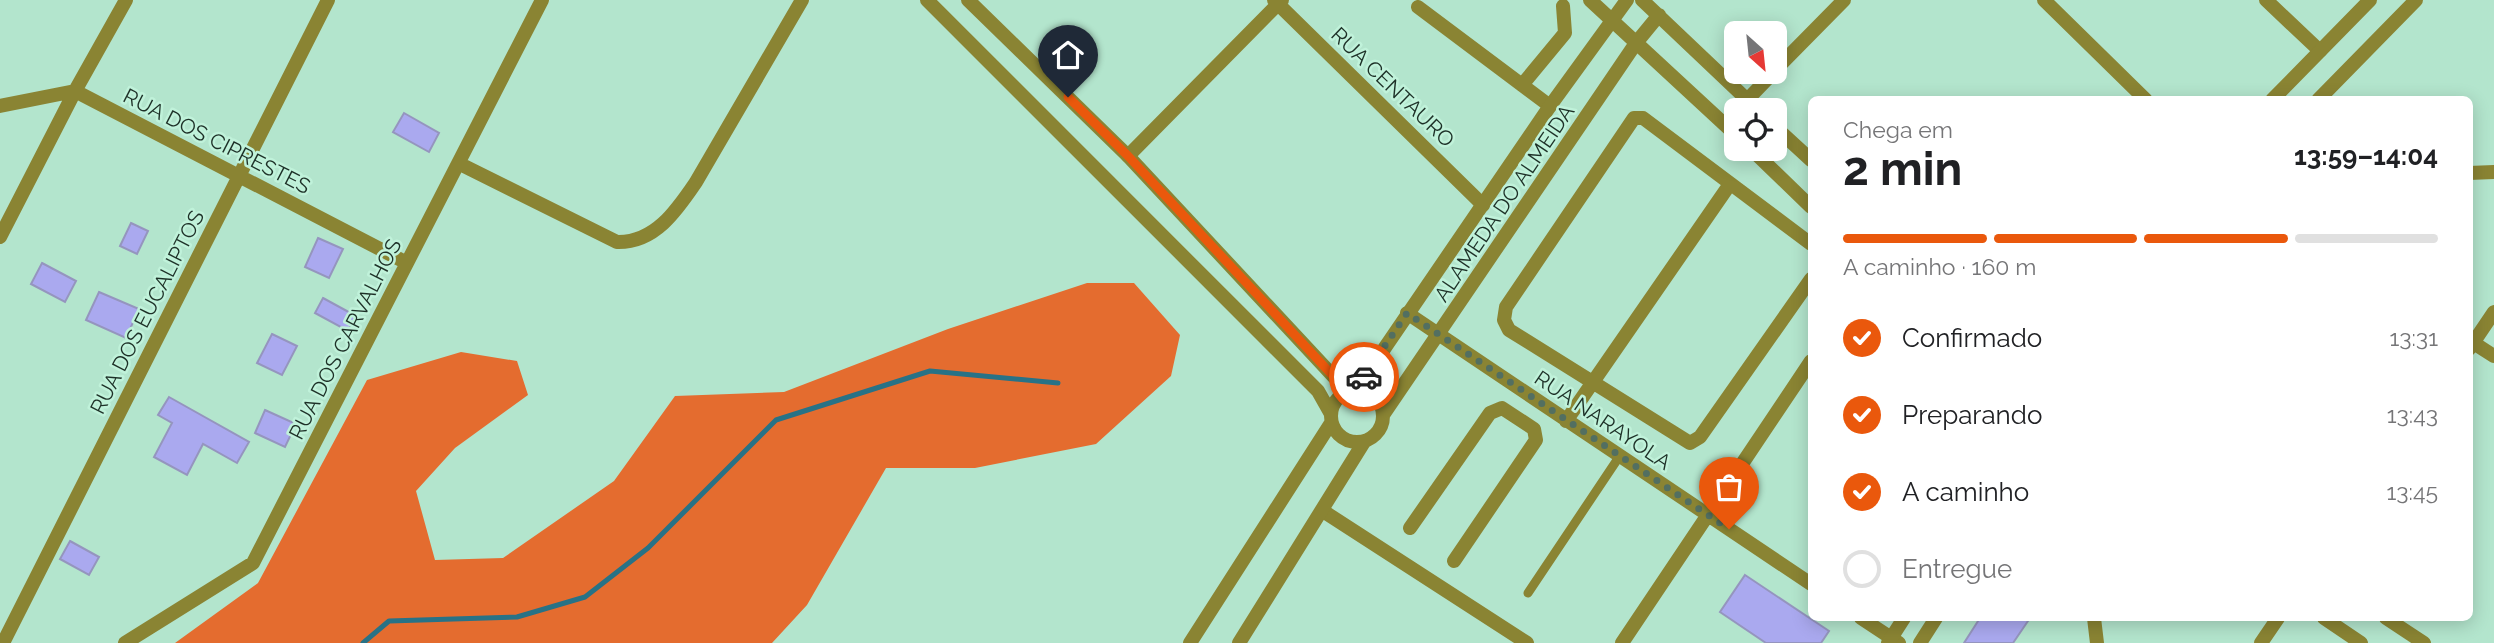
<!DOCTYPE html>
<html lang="pt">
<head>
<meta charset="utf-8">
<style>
  body { margin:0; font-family:Raleway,sans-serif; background:#f2f2f2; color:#202124; height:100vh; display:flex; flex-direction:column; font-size:26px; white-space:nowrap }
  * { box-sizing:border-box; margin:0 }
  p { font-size:23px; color:#757577 }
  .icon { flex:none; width:38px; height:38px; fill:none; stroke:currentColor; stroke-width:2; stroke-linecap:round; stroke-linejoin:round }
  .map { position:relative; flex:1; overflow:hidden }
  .side { position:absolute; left:1808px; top:96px; width:665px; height:525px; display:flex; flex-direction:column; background:#fff; border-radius:10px; box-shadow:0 4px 18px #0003 }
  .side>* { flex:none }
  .needle { width:46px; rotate:153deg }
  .controls { position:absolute; left:1724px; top:21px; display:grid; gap:14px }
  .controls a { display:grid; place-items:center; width:63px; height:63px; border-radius:10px; background:#fff; box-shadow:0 4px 18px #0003; font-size:35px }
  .pin { position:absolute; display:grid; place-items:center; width:60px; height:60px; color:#fff; margin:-72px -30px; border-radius:50% 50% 50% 0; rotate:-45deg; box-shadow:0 0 7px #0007 }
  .pin .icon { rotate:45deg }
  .courier { position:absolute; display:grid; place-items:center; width:70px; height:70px; margin:-35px; border:5px solid #ea580c; border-radius:50%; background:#fff; color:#222; box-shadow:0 2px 9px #0007 }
  .overview em { font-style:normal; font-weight:700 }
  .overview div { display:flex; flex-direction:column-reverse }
  .overview { display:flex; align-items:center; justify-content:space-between; height:119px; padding:0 35px }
  h1 { font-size:46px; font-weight:700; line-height:52px }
  .bar { display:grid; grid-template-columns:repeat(4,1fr); gap:10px 7px; align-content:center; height:84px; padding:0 35px }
  .bar i { height:9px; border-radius:5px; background:#e0e0e0 }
  .bar .current { background:#ea580c }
  .bar p { grid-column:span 4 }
  ol { padding:0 35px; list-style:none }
  li { display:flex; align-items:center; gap:21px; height:77px }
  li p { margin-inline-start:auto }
  li .icon { padding:7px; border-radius:50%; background:#ea580c; color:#fff; stroke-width:4 }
  li:last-child { color:#757577 }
  li i { width:38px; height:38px; border:4px solid #e0e0e0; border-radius:50% }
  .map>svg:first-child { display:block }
  .forest { fill:#e46c2f }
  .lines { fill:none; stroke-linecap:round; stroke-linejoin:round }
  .stream { stroke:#287286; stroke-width:5 }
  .building { fill:#aaa9ef; stroke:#9595be; stroke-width:2 }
  .service { stroke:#8a8433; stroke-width:9 }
  .minor { stroke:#8a8433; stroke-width:14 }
  .tertiary { stroke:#8a8433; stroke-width:14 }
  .done { stroke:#526f61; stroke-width:7; stroke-dasharray:0 12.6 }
  .route { stroke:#ea580c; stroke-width:9 }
  .labels { text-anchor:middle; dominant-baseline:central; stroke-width:5; stroke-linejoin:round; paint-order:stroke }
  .street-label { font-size:21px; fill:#1d3027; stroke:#c0f2da }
</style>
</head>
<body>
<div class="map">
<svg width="2494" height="643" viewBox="0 0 2494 643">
  <rect width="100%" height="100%" fill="#b3e5cd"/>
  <!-- forest -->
  <path class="forest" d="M1087,283H1134L1180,335L1171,376L1096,444L975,468H886L807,605L772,643H175L258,583L367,380L461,352L517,361L528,395L455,448L416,491L435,560L503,558L614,481L675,396L784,392L948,329Z"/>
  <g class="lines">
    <!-- stream -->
    <path class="stream" d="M363,643L389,621L517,617L585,597L648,548L776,420L930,371L1058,383"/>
  </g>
  <!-- building -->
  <path class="building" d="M404,113L439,133L429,152L393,132Z
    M131,223L148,231L137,254L120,246Z
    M318,238L343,249L329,278L305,267Z
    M42,263L76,281L65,302L31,284Z
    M99,292L139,309L126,338L86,320Z
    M323,298L356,316L348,331L315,313Z
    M272,334L297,346L282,375L257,363Z
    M169,397L249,442L237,463L203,444L187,475L154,457L172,423L158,415Z
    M265,410L296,424L285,447L255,433Z
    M70,541L99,557L89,575L60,559Z
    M1745,575L1829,631L1821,643H1766L1720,612Z
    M1980,618H2030L2013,643H1964Z"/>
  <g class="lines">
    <!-- service -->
    <path class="service" d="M1528,593L1619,457"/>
    <!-- minor -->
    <path class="minor" d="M1274,0L1483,205
      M2044,0L2146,100
      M2266,0L2320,51
      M1418,7L1550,106
      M1774,71L1844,0
      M1522,85L1565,33L1563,6
      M1747,100L1774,72
      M0,106L75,91L407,263
      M1128,156L1282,0
      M460,164L617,242C655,243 677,210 696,182L802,0
      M2469,173L2494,172
      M0,237L75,91L126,0
      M1811,244L1643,118H1634L1506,307L1504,320L1509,330L1690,443L1700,437L1811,279
      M1407,313L1811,584
      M2469,340L2494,356
      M2469,349L2494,312
      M1566,421L1730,184
      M1323,511L1527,643
      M1410,528L1490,413L1502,408L1534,429L1536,440L1454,561
      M1861,618L1899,643
      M2094,618L2097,643
      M3,643L328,0
      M125,643L253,563L542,0
      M1622,643L1811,361
      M2261,643L2278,618"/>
    <!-- tertiary -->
    <path class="tertiary" d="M927,0L1318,391L1331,414
      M968,0L1128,156L1348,392
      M1590,0L1736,135
      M1642,0L1758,110
      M2272,100L2370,0
      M2318,100L2416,0
      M1774,126L1811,160
      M1751,149L1811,207
      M1356,390L1550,106L1627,0
      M1331 416a26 26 0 1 1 52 0a26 26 0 1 1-52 0Z
      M1383,415L1636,43L1659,15
      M2324,618L2361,643
      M2386,618L2424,643
      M1190,643L1331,423
      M1239,643L1364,442
      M1888,643L1904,618
      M1920,643L1936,618"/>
  </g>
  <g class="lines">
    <!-- done -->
    <path class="done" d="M1364,377L1407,313L1729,529"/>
    <!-- route -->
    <path class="route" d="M1068,97L1128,156L1348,392L1356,390L1364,377"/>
  </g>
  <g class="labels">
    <!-- street labels -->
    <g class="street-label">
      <text transform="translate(1393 87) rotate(44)">RUA CENTAURO</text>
      <text transform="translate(217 141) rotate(27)">RUA DOS CIPRESTES</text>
      <text transform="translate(1504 203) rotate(-56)">ALAMEDA DO ALMEIDA</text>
      <text transform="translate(147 312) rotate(-63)">RUA DOS EUCALIPTOS</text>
      <text transform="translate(345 339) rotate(-63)">RUA DOS CARVALHOS</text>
      <text transform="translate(1603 420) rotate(34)">RUA NARAYOLA</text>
    </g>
  </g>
</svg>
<div class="controls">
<a><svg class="needle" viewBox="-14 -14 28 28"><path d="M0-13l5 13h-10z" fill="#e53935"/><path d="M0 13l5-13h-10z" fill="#757577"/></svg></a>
<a><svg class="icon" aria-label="locate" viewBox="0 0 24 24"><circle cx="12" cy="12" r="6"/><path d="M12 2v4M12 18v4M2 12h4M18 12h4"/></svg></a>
</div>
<div class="pin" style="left:1729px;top:529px;background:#ea580c"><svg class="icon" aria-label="bag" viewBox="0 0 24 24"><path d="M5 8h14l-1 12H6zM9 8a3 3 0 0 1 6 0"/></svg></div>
<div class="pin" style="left:1068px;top:97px;background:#1f2937"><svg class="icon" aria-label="home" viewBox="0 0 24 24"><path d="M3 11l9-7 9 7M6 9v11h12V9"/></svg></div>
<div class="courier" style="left:1364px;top:377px"><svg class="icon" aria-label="car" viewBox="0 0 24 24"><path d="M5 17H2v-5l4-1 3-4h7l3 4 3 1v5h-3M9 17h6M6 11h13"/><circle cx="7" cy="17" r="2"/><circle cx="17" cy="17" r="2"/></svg></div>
<section class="side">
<div class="overview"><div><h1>2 min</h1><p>Chega em</p></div><em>13:59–14:04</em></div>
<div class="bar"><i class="current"></i><i class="current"></i><i class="current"></i><i></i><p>A caminho · 160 m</p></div>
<ol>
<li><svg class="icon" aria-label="check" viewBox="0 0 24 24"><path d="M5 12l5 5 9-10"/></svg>Confirmado<p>13:31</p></li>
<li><svg class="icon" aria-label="check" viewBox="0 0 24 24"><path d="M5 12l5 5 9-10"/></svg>Preparando<p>13:43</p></li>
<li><svg class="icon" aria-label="check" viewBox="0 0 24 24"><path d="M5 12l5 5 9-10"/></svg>A caminho<p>13:45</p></li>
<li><i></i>Entregue</li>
</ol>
</section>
</div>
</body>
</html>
